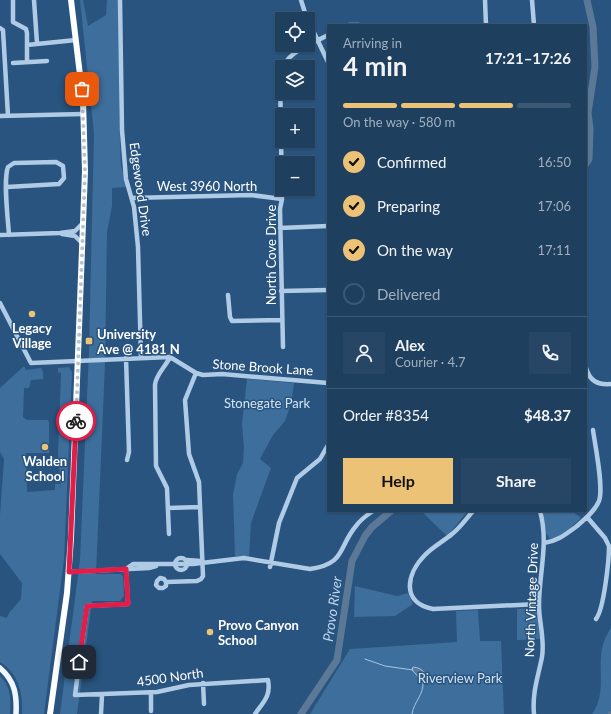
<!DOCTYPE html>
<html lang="en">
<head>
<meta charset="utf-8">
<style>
  body { margin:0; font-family:Lato,sans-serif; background:#274665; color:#f1f3f6; height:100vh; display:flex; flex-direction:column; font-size:15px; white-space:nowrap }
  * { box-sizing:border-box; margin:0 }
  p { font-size:13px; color:#a1afbd }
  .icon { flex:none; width:22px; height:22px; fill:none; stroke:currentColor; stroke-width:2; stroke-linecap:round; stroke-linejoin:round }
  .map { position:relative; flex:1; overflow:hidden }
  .drawer { position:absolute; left:327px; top:24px; width:260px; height:488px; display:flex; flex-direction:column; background:#1f3f5f; border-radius:0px; box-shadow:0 1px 3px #0004,0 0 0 1px #3c5874 }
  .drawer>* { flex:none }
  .fabs { position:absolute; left:275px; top:12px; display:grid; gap:8px }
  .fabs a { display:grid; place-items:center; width:40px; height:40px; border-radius:0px; background:#1f3f5f; box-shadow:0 1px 3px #0004,0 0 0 1px #3c5874; font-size:20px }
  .pin { position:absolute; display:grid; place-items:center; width:34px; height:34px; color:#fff; margin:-17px; border-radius:8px; box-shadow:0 2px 6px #0006 }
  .courier { position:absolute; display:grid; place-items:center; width:40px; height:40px; margin:-20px; border:3px solid #e11d48; border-radius:50%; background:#fff; color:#222; box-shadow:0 1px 5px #0007 }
  .summary em { font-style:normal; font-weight:700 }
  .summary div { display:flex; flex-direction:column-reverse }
  .summary { display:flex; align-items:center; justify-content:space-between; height:68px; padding:0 16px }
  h1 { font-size:26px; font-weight:700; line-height:30px }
  .bar { display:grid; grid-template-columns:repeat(4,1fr); gap:6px 4px; align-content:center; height:48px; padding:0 16px }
  .bar i { height:5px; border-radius:3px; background:#3c5874 }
  .bar .active { background:#ecc277 }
  .bar p { grid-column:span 4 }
  .line { display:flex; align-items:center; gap:10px; padding:0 16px; border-top:1px solid #3c5874 }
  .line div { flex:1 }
  .round { display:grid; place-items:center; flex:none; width:42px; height:42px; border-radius:0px; background:#274665 }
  ol { padding:0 16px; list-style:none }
  li { display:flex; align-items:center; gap:12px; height:44px }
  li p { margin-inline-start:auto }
  li .icon { padding:4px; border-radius:50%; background:#ecc277; color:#111; stroke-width:4 }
  li:last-child { color:#a1afbd }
  li i { width:22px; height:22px; border:2px solid #3c5874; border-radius:50% }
  .cta { display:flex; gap:8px; margin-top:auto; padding:8px 16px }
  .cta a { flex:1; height:46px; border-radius:0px; background:#ecc277; color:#111; font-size:16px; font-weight:700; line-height:46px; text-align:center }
  .cta a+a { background:#274665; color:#f1f3f6 }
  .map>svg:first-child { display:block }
  .green { fill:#3d6e9c }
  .water { fill:#5b7997; stroke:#a4c7e5 }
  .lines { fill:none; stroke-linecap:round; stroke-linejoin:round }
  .stream { stroke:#a4c7e5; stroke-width:1 }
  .canal { stroke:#5b7997; stroke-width:4 }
  .river { stroke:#5b7997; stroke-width:7 }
  .minor { stroke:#b0cbe5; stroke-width:4.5 }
  .major { stroke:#f0f6fd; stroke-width:5.5 }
  .highway { stroke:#fff; stroke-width:6 }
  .done { stroke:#b4c3d2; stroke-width:4; stroke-dasharray:0 7.2 }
  .route { stroke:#e11d48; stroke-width:5 }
  .poi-dot { fill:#ecc277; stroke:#29547f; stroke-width:1.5 }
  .labels { text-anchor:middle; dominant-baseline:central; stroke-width:3; stroke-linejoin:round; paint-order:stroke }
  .street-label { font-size:13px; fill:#fff; stroke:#29547f }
  .poi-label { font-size:13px; font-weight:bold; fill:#fff; stroke:#29547f }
  .park-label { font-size:13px; fill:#d2e4f4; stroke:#29547f }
  .water-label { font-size:14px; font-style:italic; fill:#bbd5ed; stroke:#29547f }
</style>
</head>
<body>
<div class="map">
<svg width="611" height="714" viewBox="0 0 611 714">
  <rect width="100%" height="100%" fill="#29547f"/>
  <!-- green -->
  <path class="green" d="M80,0H83L88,26L106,15L107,0H118L120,143L121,166L127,187L112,188V206L107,232L105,364L96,574H121L123,577L124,596L120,601H92L77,714H60L80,560L89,351L94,133Z
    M24,366L26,370L41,368L43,372V379L31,380L29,388H24L23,417L27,420H48L49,422V453H26L27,492L55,490V484H60L61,489L58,454L61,374L60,372L58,373V368L69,367L72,372L64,559L44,714H22C23,693 19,674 0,662V616L7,618L9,613L21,599L22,583L0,554V515L4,459L0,452V388Z
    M247,379L294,383L291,404L285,421L273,435L260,459L271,468L251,523L249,556H235L233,495L237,474L243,463L244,448L242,424Z
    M421,511H468L447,536Z
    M542,511H572L581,518L561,537L550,539L546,533Z
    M355,586L397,596L408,593L413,604L395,616L354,617Z
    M535,608L537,610L540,639L517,640V609Z
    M478,610L480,641H501L504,714H310L350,649L457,642L456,611Z
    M611,628V710L609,714H592C611,688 590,657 611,628Z
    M0,676C11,686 11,700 10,714H0Z"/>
  <!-- water -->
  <path class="water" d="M413,667C423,668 428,674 425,684L412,670Z"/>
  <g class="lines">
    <!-- stream -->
    <path class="stream" d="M365,659L385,666L413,670
      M412,714C414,701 424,695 423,682"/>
    <!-- canal -->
    <path class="canal" d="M610,714L611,713"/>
    <!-- river -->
    <path class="river" d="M586,164L589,159L590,129L588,113L595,67L593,27L587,0
      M301,714L337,660L352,561L365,536L372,527L391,511"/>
    <!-- minor -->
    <path class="minor" d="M13,0V22L26,29L27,33V62
      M34,0L37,43
      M120,0L122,130L126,179L134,207L138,247L141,358
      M301,0L307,19
      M485,0L486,25
      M532,0L534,25
      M308,20L328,62
      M349,25H359
      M0,28L3,30L8,116
      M27,45L76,40
      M13,63L47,61
      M0,116L83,114
      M7,187L59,184L64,178L63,166L56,162L14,163L8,167C3,180 8,219 9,235
      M132,198L251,195L282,199
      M280,228L328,226
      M62,234L75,236L83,244
      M0,235L60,233L75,231L83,223
      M281,291L328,290
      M228,295L230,317L232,321L282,320
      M0,303L31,363L170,357L196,373L203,375L222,374L328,383
      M283,347L280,209L282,199L280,73C286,52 310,45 328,35
      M126,358L129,452L127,460
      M586,368C590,381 597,385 611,384
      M168,508L200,507
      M473,511C466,519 460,528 452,534C444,541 432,547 425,555C406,574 401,603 433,609L539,604
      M587,517L605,538L609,546C609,560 604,609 596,619
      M169,534L167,488L156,466L155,385C155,376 166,366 170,357
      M544,543C558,541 566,534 577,526C585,519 595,511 599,501C604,488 595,445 593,430
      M175 564a6 6 0 1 1 12 0a6 6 0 1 1-12 0Z
      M187,560L201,561
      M270,567L279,523L297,478L320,459L328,445
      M126,569L128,604L87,606L75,695L157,692L189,685L268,680C271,696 264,701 255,714
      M126,569L133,564H193L244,558L310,569C346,564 338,547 356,526C360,520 367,515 373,511
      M69,572L149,568L156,566
      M166,582V586L163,588H159L156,585L157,581L160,578L164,579L166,582L197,581L201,579L203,576L199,482L189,454L185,400L196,373
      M203,683L204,704
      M151,693V711
      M101,714L102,695
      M534,714C532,693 538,677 542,657C545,639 539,623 539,605C539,573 549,543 540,511"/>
    <!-- major -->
    <path class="major" d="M0,668C15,681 17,695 16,714"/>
    <!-- highway -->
    <path class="highway" d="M50,714L67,593L71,538L85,171L83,100L71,0"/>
  </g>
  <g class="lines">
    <!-- done -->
    <path class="done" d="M76,421L85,171L82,89"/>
    <!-- route -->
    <path class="route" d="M76,421L69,572L126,569L128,604L87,606L79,662"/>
  </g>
  <!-- markers -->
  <g class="poi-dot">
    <circle cx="32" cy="314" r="4"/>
    <rect x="85" y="337" width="8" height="8" rx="2"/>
    <circle cx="45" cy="447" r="4"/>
    <circle cx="210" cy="632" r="4"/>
  </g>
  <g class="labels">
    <!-- street labels -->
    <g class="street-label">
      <text x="207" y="186">West 3960 North</text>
      <text transform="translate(141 189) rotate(82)">Edgewood Drive</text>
      <text transform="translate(271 255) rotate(-90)">North Cove Drive</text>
      <text transform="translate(263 367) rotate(4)">Stone Brook Lane</text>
      <text transform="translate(531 600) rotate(-88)">North Vintage Drive</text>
      <text transform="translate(170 677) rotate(-8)">4500 North</text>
    </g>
    <!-- poi labels -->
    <g class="poi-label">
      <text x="32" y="328">Legacy<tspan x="32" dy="15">Village</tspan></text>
      <text x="97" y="334" text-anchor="start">University<tspan x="97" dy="15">Ave @ 4181 N</tspan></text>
      <text x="45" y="461">Walden<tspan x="45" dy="15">School</tspan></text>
      <text x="218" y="625" text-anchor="start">Provo Canyon<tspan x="218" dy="15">School</tspan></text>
    </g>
    <!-- park labels -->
    <g class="park-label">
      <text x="267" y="403">Stonegate Park</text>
      <text x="460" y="678">Riverview Park</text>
    </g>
    <!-- water labels -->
    <g class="water-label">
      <text transform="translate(332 609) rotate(-82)">Provo River</text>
    </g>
  </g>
</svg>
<div class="fabs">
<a><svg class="icon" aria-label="locate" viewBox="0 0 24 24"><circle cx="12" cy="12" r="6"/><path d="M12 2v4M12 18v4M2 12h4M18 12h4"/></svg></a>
<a><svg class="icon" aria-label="layers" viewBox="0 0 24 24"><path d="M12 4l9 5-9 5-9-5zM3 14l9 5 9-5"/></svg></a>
<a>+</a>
<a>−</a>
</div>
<div class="pin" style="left:82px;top:89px;background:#ea580c"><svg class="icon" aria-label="bag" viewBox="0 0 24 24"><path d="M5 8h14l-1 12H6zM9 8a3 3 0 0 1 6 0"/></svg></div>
<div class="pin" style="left:79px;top:662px;background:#1f2937"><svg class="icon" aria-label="home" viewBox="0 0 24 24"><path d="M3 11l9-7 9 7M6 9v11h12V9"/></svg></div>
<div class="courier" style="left:76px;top:421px"><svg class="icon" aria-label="bike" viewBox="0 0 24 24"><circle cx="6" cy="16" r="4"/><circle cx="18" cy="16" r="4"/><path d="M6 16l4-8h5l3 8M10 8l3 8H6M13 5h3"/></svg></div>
<section class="drawer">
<div class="summary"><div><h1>4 min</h1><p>Arriving in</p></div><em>17:21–17:26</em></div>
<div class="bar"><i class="active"></i><i class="active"></i><i class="active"></i><i></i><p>On the way · 580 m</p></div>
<ol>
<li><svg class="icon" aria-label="check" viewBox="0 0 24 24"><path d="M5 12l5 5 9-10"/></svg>Confirmed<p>16:50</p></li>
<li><svg class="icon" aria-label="check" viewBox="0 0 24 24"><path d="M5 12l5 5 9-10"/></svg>Preparing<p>17:06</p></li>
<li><svg class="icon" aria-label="check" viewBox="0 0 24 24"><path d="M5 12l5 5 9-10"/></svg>On the way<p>17:11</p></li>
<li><i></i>Delivered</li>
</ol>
<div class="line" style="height:72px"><a class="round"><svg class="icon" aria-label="person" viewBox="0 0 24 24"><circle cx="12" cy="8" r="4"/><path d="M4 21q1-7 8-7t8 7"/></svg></a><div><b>Alex</b><p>Courier · 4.7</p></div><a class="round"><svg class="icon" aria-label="phone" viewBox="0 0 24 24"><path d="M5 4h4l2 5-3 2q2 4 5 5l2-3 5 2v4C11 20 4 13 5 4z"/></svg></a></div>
<div class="line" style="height:52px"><div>Order #8354</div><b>$48.37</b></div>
<div class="cta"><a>Help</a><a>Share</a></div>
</section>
</div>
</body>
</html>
